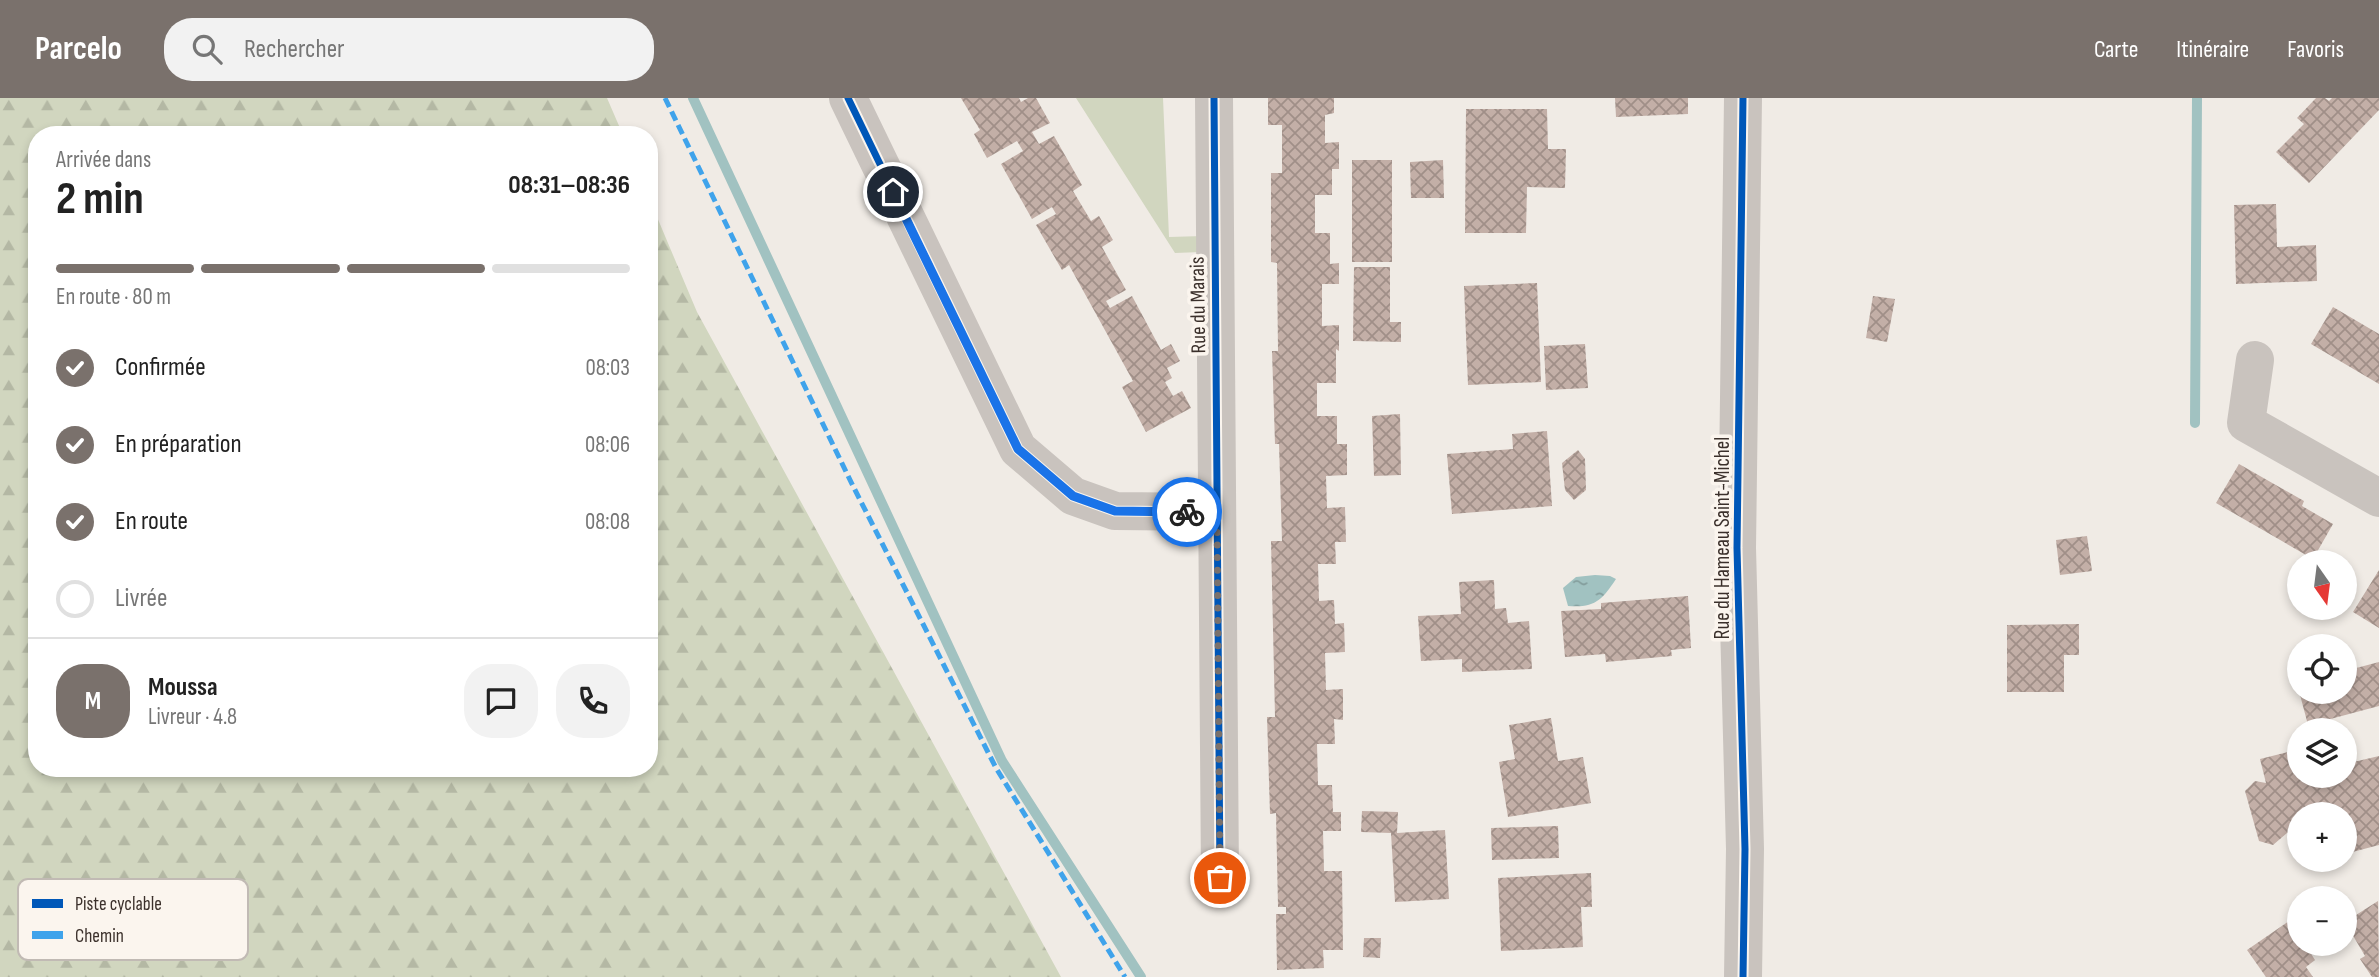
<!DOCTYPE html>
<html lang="fr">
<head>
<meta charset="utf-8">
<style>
  body { margin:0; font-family:"Sofia Sans Condensed",sans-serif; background:#f2f2f2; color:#222; height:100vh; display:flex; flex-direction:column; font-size:26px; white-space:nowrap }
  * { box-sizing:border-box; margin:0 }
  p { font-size:23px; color:#767676 }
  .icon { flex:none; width:38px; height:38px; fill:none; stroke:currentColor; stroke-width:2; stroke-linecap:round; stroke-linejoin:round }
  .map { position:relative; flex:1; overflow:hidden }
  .panel { position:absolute; left:28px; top:28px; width:630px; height:651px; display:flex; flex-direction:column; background:#fff; border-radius:28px; box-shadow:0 4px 10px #0003 }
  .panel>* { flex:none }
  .needle { width:46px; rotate:166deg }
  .tools { position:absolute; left:2287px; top:452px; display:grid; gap:14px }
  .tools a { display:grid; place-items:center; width:70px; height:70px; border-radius:50%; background:#fff; box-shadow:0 4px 10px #0003; font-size:35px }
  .pin { position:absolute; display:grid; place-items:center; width:60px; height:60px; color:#fff; margin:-30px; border:4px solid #fff; border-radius:50%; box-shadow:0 2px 7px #0007 }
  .courier { position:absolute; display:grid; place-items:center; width:70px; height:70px; margin:-35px; border:5px solid #1a73e8; border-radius:50%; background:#fff; color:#222; box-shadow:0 2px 9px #0007 }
  .overview em { font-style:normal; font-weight:700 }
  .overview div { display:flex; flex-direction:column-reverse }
  .overview { display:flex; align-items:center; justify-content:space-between; height:119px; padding:0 28px }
  h1 { font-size:46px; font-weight:700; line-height:52px }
  .bar { display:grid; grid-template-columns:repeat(4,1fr); gap:10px 7px; align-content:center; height:84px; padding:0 28px }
  .bar i { height:9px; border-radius:5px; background:#e0e0e0 }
  .bar .current { background:#7a716c }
  .bar p { grid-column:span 4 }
  .line { display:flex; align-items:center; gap:18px; padding:0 28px; border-top:2px solid #e0e0e0 }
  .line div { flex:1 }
  .round { display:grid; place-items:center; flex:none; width:74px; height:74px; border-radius:28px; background:#f2f2f2 }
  ol { padding:0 28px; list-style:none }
  li { display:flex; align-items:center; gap:21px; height:77px }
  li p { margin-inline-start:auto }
  li .icon { padding:7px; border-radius:50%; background:#7a716c; color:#fff; stroke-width:4 }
  li:last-child { color:#767676 }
  li i { width:38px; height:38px; border:4px solid #e0e0e0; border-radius:50% }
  header { display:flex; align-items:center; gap:42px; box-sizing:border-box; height:98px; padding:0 35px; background:#7a716c; color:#fff }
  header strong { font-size:33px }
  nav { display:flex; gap:38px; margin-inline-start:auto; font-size:24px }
  .search { width:490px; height:63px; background:#f2f2f2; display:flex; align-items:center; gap:18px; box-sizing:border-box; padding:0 24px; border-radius:28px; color:#767676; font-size:26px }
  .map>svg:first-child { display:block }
  .green { fill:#d1d6bf }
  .forest { fill:url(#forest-firs) }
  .water { fill:url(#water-ripples) }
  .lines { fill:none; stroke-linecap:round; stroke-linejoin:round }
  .stream { stroke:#a1c2c1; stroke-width:10 }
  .building { fill:url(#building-cross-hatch) }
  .minor { stroke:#c9c3be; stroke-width:38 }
  .quiet { stroke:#3fa3eb; stroke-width:5; stroke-dasharray:10 5; stroke-linecap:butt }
  .cycleway-casing { stroke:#fbf5ee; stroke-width:11 }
  .cycleway { stroke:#0057b8; stroke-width:7 }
  .done { stroke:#7a716c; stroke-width:7; stroke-dasharray:0 12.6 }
  .route { stroke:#1a73e8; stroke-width:9 }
  .labels { text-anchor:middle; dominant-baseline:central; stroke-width:7; stroke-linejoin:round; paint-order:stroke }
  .street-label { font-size:21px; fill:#3b302b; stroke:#fbf5ee }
  .key { fill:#fbf5ee; stroke:#c1bab4; stroke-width:2 }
  .key-label { font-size:19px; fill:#3b302b }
</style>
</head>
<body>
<header>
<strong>Parcelo</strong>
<div class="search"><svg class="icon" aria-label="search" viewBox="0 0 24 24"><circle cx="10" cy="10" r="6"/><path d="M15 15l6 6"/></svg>Rechercher</div>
<nav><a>Carte</a><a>Itinéraire</a><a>Favoris</a></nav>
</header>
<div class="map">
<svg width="2379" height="879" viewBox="0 0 2379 879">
  <defs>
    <pattern id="forest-firs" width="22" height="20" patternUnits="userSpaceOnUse" patternTransform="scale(1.75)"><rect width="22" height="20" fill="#d1d6bf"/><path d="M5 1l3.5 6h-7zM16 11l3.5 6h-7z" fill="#b4b8a4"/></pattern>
    <pattern id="water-ripples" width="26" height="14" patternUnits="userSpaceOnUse" patternTransform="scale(1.75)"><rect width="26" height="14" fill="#a1c2c1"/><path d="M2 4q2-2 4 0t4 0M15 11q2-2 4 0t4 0" fill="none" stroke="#849e9d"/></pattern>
    <pattern id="building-cross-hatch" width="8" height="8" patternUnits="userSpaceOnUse" patternTransform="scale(1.75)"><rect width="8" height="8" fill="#c3afa7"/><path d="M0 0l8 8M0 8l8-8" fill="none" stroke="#a08f88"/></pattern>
  </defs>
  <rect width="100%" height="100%" fill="#f0ebe5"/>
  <!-- green -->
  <path class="green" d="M1076,0H1163L1169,139L1203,138L1201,154L1175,155Z"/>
  <!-- forest -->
  <path class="forest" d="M0,0H607L623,37H37V670H649V100L697,214L1061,879H0Z"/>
  <!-- water -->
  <path class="water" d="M1595,477L1610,478L1616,481C1602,502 1595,510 1568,508L1563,490L1576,479Z"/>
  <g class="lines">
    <!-- stream -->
    <path class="stream" d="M693,0L1002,663L1141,879
      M2195,325L2197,0"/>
  </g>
  <!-- building -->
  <path class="building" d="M961,0H1019L1021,4L1028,0H1036L1050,25L1032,34L1039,46L1054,38L1082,87L1073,93L1091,123L1099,118L1113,142L1102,149L1126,192L1106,203L1110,210L1132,198L1161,252L1171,246L1180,263L1167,270L1172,280L1165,284L1173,298L1182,293L1191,310L1146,334L1122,289L1133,283L1069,167L1062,172L1036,127L1056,116L1052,109L1032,121L1001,66L1023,53L1017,43L987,60L974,36L980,32Z
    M1268,0H1334V15L1325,17V45L1339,44V71H1332V97H1315V135H1330V166L1339,165V186H1322V228L1339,227V253L1336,251V285H1317V318H1337V346H1347V377L1326,378L1327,410L1345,409L1346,444H1335L1336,466H1318L1319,503L1334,502L1335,526L1344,525L1345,554L1325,555L1326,592L1343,591V622L1334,621L1335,646H1317L1318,687H1332L1333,714H1341V733H1323L1324,773H1342L1343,852H1323L1324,870L1277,872L1276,816H1286V809H1278L1276,715L1270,716L1267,619H1275L1271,443H1282L1279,346H1275L1272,253H1278L1277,165L1271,164V75H1282V27H1268Z
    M1615,0H1688V16L1616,19Z
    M2316,0H2325L2329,3L2332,0H2379V12L2309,85L2276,54L2304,26L2297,20Z
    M1466,11H1547L1548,51H1566L1565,90L1527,89L1526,135H1465Z
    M1352,62H1392V164H1352Z
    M1443,62L1444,100H1411L1410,64Z
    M2276,106L2277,149L2316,147L2317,183L2236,186L2234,107Z
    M1354,169H1390V224H1401V244L1353,243Z
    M1537,185L1541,284L1468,287L1464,188Z
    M1873,198L1895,201L1887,244L1866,240Z
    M2333,209L2379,236V286L2311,246Z
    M1585,246L1588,290L1546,292L1544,248Z
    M1400,316L1401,377L1374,378L1372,318Z
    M1547,333L1552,408L1452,416L1447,356L1513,351L1512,336Z
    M1578,352L1585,361L1586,392L1574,402L1565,392L1562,365Z
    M2239,366L2304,403L2302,408L2333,426L2313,461L2216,405Z
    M2087,438L2092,473L2060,477L2056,442Z
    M2379,472V530L2353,514Z
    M1494,482L1495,511L1506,510L1508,525L1529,523L1532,571L1462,574V561L1421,563L1418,518L1461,516L1459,484Z
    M1688,498L1691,550L1671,552L1672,558L1606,564L1605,556L1565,559L1561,513L1601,511V505Z
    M2079,526V557H2064V594H2007V527Z
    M2300,556V592H2299L2290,558Z
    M2379,564V608L2308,627L2299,593H2345V573Z
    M1551,620L1558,663L1583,659L1591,705L1508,719L1499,664L1515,661L1509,627Z
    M2300,651V677H2345V666L2379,658V747L2345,756V716H2300V732L2287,735L2273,747L2259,743L2245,693L2255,683L2266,685L2260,661Z
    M1362,713L1398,714L1397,735L1445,732L1449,801L1395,804L1391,735L1361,734Z
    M1558,728L1559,760L1492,762L1491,730Z
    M1591,775L1592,809H1581L1583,849L1501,853L1498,780Z
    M2378,803L2379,879H2372L2360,861L2365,858L2345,824Z
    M2289,823L2300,838V845H2304L2315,862L2306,869L2313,879H2266L2247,852Z
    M1364,840H1381L1380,860L1363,859Z"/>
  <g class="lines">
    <!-- minor -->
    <path class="minor" d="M848,0L1018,351L1073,398L1115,413L1217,414
      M1214,0L1220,780
      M2255,262L2246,325L2379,400
      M1743,879L1745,751L1737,450L1743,0"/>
    <!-- quiet -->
    <path class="quiet" d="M665,0L852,386L996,670L1125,879"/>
    <defs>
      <path id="cycleway" d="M848,0L1018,351L1073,398L1115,413L1217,414
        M1214,0L1220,780
        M1743,879L1745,751L1737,450L1743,0"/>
    </defs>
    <!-- cycleway casing -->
    <use href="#cycleway" class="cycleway-casing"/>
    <!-- cycleway -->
    <use href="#cycleway" class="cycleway"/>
  </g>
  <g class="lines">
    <!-- done -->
    <path class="done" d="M1187,414H1217L1220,780"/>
    <!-- route -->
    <path class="route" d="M893,94L1018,351L1073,398L1115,413L1187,414"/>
  </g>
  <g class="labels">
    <!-- street labels -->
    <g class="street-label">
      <text transform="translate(1198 207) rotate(-91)">Rue du Marais</text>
      <text transform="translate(1722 440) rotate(-90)">Rue du Hameau Saint-Michel</text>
    </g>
  </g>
  <!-- legend -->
  <rect x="18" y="781" width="230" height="81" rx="10" class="key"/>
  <rect x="32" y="801" width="31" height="9" fill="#0057b8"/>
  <rect x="32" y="833" width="31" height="8" fill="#3fa3eb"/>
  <g class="key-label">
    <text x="75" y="812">Piste cyclable</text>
    <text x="75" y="844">Chemin</text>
  </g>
</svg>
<div class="tools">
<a><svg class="needle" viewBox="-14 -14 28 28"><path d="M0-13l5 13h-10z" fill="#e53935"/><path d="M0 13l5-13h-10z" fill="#767676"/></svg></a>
<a><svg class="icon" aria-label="locate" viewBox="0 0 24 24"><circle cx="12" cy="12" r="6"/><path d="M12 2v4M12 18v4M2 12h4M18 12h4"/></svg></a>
<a><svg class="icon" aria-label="layers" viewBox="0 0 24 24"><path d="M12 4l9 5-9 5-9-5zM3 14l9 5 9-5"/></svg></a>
<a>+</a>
<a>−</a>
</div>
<div class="pin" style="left:1220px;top:780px;background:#ea580c"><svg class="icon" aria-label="bag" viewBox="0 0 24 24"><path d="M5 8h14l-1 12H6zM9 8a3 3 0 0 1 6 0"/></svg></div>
<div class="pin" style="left:893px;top:94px;background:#1f2937"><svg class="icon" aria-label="home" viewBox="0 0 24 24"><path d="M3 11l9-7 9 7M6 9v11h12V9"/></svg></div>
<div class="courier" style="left:1187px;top:414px"><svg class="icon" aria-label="bike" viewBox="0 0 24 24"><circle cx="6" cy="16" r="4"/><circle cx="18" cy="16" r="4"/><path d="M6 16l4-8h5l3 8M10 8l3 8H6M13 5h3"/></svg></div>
<section class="panel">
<div class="overview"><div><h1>2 min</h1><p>Arrivée dans</p></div><em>08:31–08:36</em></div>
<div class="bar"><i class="current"></i><i class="current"></i><i class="current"></i><i></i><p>En route · 80 m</p></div>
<ol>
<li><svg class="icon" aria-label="check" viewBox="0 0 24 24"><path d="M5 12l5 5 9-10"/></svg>Confirmée<p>08:03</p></li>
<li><svg class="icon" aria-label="check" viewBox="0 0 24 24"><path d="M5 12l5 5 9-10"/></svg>En préparation<p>08:06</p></li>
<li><svg class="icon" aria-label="check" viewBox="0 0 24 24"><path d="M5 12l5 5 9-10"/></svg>En route<p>08:08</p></li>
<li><i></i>Livrée</li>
</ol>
<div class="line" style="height:126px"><b class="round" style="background:#7a716c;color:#fff">M</b><div><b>Moussa</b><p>Livreur · 4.8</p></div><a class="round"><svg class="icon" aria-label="chat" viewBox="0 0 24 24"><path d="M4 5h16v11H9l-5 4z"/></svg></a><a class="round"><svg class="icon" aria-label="phone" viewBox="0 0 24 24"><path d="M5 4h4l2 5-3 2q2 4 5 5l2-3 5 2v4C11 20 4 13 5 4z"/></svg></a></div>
</section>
</div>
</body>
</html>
